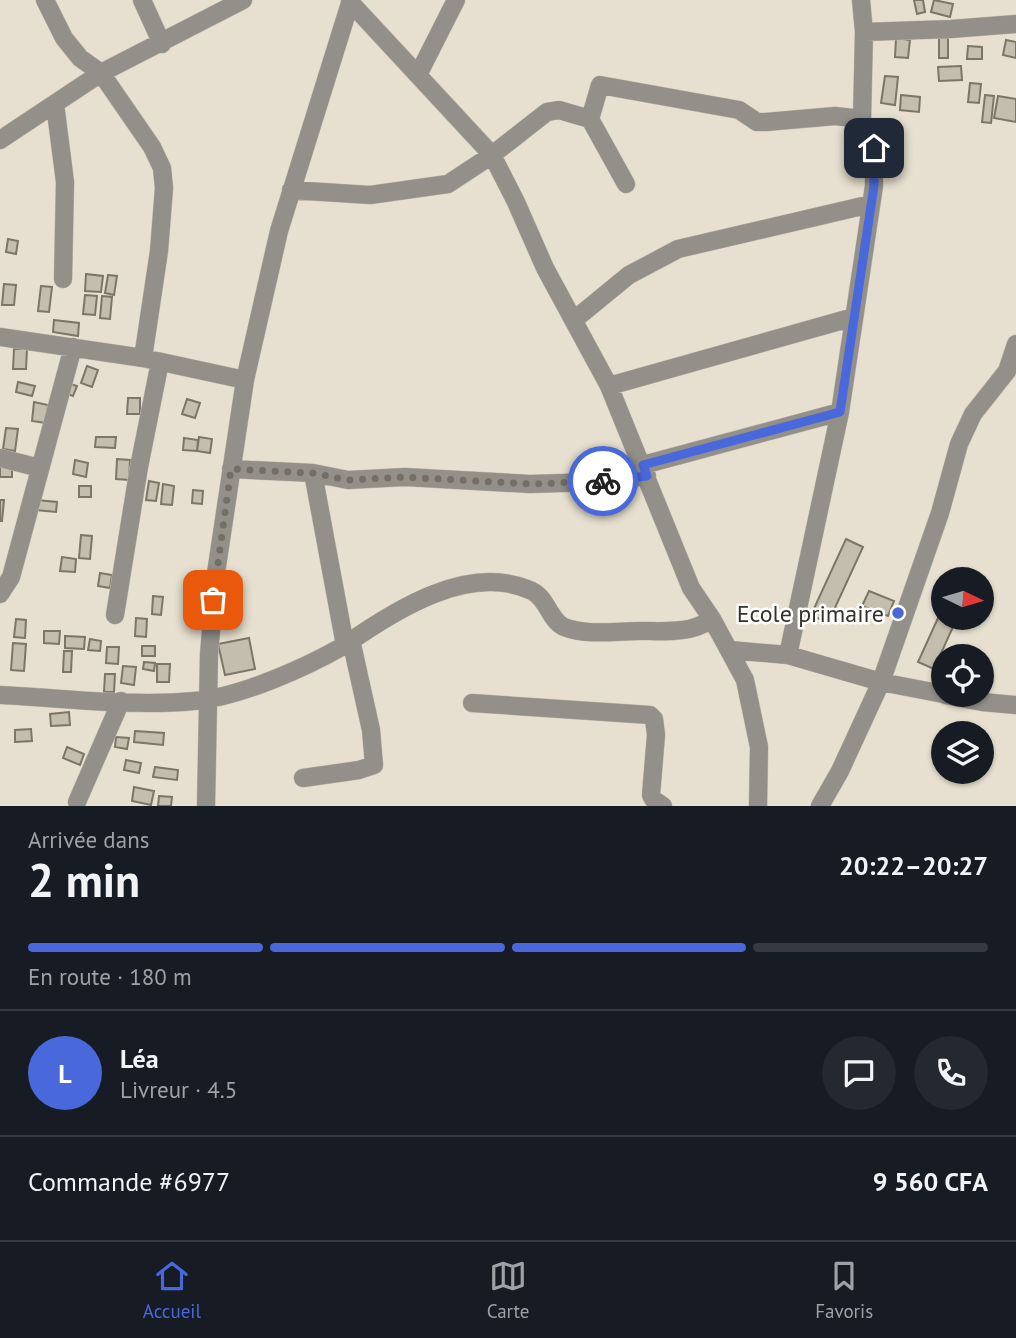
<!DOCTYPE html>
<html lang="fr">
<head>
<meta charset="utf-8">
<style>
  body { margin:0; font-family:"PT Sans",sans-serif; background:#242831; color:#f1f3f6; height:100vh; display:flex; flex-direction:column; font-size:26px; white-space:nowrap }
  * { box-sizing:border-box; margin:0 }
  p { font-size:23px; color:#9ea1a6 }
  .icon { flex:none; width:38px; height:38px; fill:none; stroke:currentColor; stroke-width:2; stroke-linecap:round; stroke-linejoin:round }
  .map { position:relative; height:806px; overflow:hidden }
  .drawer { display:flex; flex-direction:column; background:#171b24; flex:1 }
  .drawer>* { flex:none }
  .needle { width:46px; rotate:95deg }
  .controls { position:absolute; left:931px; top:567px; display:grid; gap:14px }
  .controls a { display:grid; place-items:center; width:63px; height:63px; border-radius:50%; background:#171b24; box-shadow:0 2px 5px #0004; font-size:35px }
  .pin { position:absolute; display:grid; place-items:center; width:60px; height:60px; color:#fff; margin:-30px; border-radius:14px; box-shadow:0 4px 10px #0006 }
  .courier { position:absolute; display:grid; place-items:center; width:70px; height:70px; margin:-35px; border:5px solid #4968db; border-radius:50%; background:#fff; color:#222; box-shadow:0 2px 9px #0007 }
  .headline em { font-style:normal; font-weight:700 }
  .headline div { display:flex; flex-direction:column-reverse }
  .headline { display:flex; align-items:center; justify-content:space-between; height:119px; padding:0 28px }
  h1 { font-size:46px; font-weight:700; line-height:52px }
  .bar { display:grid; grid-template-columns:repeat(4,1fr); gap:10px 7px; align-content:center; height:84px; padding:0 28px }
  .bar i { height:9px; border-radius:5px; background:#363941 }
  .bar .active { background:#4968db }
  .bar p { grid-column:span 4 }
  .line { display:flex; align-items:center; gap:18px; padding:0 28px; border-top:2px solid #363941 }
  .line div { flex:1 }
  .round { display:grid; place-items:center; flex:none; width:74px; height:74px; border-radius:37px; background:#242831 }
  .tab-bar { display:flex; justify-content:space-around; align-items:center; height:98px; border-top:2px solid #363941; background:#171b24; font-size:19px; color:#9ea1a6 }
  .tab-bar a { display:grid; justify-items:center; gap:4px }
  .tab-bar .active { color:#4968db }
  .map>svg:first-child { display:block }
  .building { fill:#c4beae; stroke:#7c7668; stroke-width:2 }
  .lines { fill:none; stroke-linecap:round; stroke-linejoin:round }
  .minor-casing { stroke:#c3bdaf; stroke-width:19 }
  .minor { stroke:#939089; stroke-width:18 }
  .done { stroke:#736f65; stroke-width:7; stroke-dasharray:0 12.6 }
  .route { stroke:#4968db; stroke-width:9 }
  .poi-dot { fill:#4968db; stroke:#fff; stroke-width:2.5 }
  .labels { text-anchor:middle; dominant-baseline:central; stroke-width:5; stroke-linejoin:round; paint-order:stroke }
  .poi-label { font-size:24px; fill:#34322b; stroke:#fff; text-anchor:end }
</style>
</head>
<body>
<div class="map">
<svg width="1016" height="806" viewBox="0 0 1016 806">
  <rect width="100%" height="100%" fill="#e7e0d0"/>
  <!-- building -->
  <path class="building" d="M914,0H923L925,12L917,14Z
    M934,0L953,4L950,17L931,12Z
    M896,38L910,40L908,58L895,57Z
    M939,38H948V58H939Z
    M1006,40L1016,42V58L1003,55Z
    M968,46L982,47V59H967Z
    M961,66L962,80L939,81L938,67Z
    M885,76L898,77L895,105L881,103Z
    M970,83L981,84L979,103L968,102Z
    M901,95L920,97L919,112L900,110Z
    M985,95L994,96L991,123L982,122Z
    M998,96L1016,99V122L994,118Z
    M8,239L18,241L16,254L6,252Z
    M86,274L103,276L101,292L85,291Z
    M108,275L117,276L114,295L105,293Z
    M4,284L16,285L14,305H2Z
    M41,286L52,287L49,312L38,311Z
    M85,295L97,296L95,315L83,314Z
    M102,296L112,297L110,319L100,318Z
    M54,320L79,323L78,336L53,332Z
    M14,349H27L26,369H13Z
    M87,366L98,370L92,387L81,383Z
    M18,382L35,386L32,396L16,392Z
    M68,383L77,386L73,396L64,393Z
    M128,398H140V414H127Z
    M187,399L200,403L195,418L182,414Z
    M34,402L48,405L46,423L32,421Z
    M6,428L18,429L15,451L3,449Z
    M96,437H116L115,448L95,447Z
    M199,437L212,439L210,453L197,451Z
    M184,438L198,440L197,451L183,450Z
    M117,459L130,460L129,480L116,479Z
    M75,460L88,463L86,477L73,474Z
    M0,467H12V477H0Z
    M149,481L159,483L156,501L146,500Z
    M163,484L174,486L172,505L161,504Z
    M79,486H91V497H79Z
    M193,490L203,491L202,504L192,503Z
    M0,500H4L2,521H0Z
    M37,500L57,502L56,512L36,510Z
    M81,535L92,536L90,559L79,558Z
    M846,539L863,547L828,623L811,615Z
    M62,557L76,559L75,572L60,571Z
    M100,573L112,575L110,588L98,586Z
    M869,591L894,601L888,616L862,606Z
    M153,596L163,597L161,615L152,614Z
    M943,607V618H957L934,669L918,662Z
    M136,618L147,619L146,637L135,636Z
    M16,619L26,620L25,638L14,637Z
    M44,631H60L59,644L44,643Z
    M65,636L85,637L84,649L65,648Z
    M249,638L255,669L225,675L218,644Z
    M90,639L101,641L100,651L88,650Z
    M13,643L26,644L24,671L11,670Z
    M142,646H155V656H142Z
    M107,647H119L118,664L106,663Z
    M64,651H72L71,672H63Z
    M144,662L155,663L154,671L143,669Z
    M157,664H170L169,682H157Z
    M123,666L136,667L134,685L121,683Z
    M105,674H115L114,692H104Z
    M69,712L70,725L51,726L50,714Z
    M31,729L32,741L15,742V730Z
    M135,731L164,733L163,745L134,742Z
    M116,737L129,738L127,749L115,747Z
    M67,747L84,754L80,765L63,758Z
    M126,760L141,763L139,773L124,770Z
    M155,767L178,770L177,780L153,777Z
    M134,787L154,791L151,805L132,801Z
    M159,796L172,797L171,806H158Z"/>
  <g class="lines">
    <defs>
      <path id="minor" d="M45,0L64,38L80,58L101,73L152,147L162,168L164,188L159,251L143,358
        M142,0L162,44
        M350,2L492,155L516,202L545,268L609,386L691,588L712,619L745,680L759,747L758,806
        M864,32L951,29L1016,24
        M418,75L456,0
        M55,104L65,182L63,279
        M590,119L600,85L739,110L757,122H766L835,116L862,119
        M0,140L101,73L243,0
        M291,190L370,195L448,184L492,155L547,112L559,110L590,119L626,184
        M574,320L629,275L678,249L871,204
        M0,337L143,358L245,380
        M609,386L854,317
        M0,458L40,468
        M643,465L840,412
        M231,469L313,473L348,480L405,477L530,484L595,482L647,476
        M0,594L11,577L73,347
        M115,615L139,467L160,362
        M345,645C395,610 470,562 532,591C548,599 549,620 564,627C587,636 616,631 639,631C653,631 668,632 682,630C693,629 703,625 712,619
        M730,650L788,655L881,682L943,694
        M788,655L840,412L874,186V148L862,119L864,32L861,0
        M0,695C63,698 132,707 194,701C240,697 305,668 345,645L313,473
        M945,695L982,702L1016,705
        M472,703L650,715L654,719L656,735L651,795L653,799L663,806
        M303,778L359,770L374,765L371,730L351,640
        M77,802L121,701
        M206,806L209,654L216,573L245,380L279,231L351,0
        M820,806L840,771L881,682L940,513L959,444L973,414L1007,371L1016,344"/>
    </defs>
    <!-- minor casing -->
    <use href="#minor" class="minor-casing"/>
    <!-- minor -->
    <use href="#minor" class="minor"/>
  </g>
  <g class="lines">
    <!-- done -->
    <path class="done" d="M213,600L231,469L313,473L348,480L405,477L530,484L603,481"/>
    <!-- route -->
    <path class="route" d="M603,481L647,476L643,465L840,412L874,186V148"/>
  </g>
  <!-- markers -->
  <circle class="poi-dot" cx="898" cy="613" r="7"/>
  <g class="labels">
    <!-- poi labels -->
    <g class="poi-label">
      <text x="884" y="613">Ecole primaire</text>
    </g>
  </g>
</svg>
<div class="controls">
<a><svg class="needle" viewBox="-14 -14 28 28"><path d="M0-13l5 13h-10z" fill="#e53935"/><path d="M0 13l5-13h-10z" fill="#9ea1a6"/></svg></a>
<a><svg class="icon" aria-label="locate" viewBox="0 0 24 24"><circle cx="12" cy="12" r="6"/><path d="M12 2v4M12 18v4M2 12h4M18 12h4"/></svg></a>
<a><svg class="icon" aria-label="layers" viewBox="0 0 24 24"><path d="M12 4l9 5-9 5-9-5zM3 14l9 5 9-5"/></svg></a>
</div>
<div class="pin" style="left:213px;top:600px;background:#ea580c"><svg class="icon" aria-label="bag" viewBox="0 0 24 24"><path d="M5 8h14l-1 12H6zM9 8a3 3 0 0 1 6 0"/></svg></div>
<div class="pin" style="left:874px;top:148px;background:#1f2937"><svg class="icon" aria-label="home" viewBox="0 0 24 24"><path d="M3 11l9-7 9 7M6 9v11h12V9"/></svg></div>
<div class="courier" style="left:603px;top:481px"><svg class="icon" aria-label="bike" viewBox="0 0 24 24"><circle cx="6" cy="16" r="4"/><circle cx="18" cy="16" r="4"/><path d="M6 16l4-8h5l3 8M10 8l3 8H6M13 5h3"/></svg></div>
</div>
<section class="drawer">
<div class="headline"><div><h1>2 min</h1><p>Arrivée dans</p></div><em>20:22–20:27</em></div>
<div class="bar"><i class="active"></i><i class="active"></i><i class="active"></i><i></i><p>En route · 180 m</p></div>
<div class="line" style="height:126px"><b class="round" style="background:#4968db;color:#fff">L</b><div><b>Léa</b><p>Livreur · 4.5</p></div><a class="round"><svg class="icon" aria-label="chat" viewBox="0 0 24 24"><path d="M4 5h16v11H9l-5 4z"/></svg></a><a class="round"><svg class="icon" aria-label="phone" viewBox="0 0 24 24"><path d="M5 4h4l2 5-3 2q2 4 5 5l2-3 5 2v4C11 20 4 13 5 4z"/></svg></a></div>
<div class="line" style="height:91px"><div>Commande #6977</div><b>9 560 CFA</b></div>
</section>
<nav class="tab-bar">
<a class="active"><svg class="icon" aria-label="home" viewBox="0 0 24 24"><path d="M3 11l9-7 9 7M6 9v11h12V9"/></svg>Accueil</a>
<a><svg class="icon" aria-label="map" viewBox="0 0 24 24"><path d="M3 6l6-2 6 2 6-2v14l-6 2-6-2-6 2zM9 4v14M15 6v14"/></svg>Carte</a>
<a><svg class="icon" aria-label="saved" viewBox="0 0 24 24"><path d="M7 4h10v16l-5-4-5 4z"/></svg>Favoris</a>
</nav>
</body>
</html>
